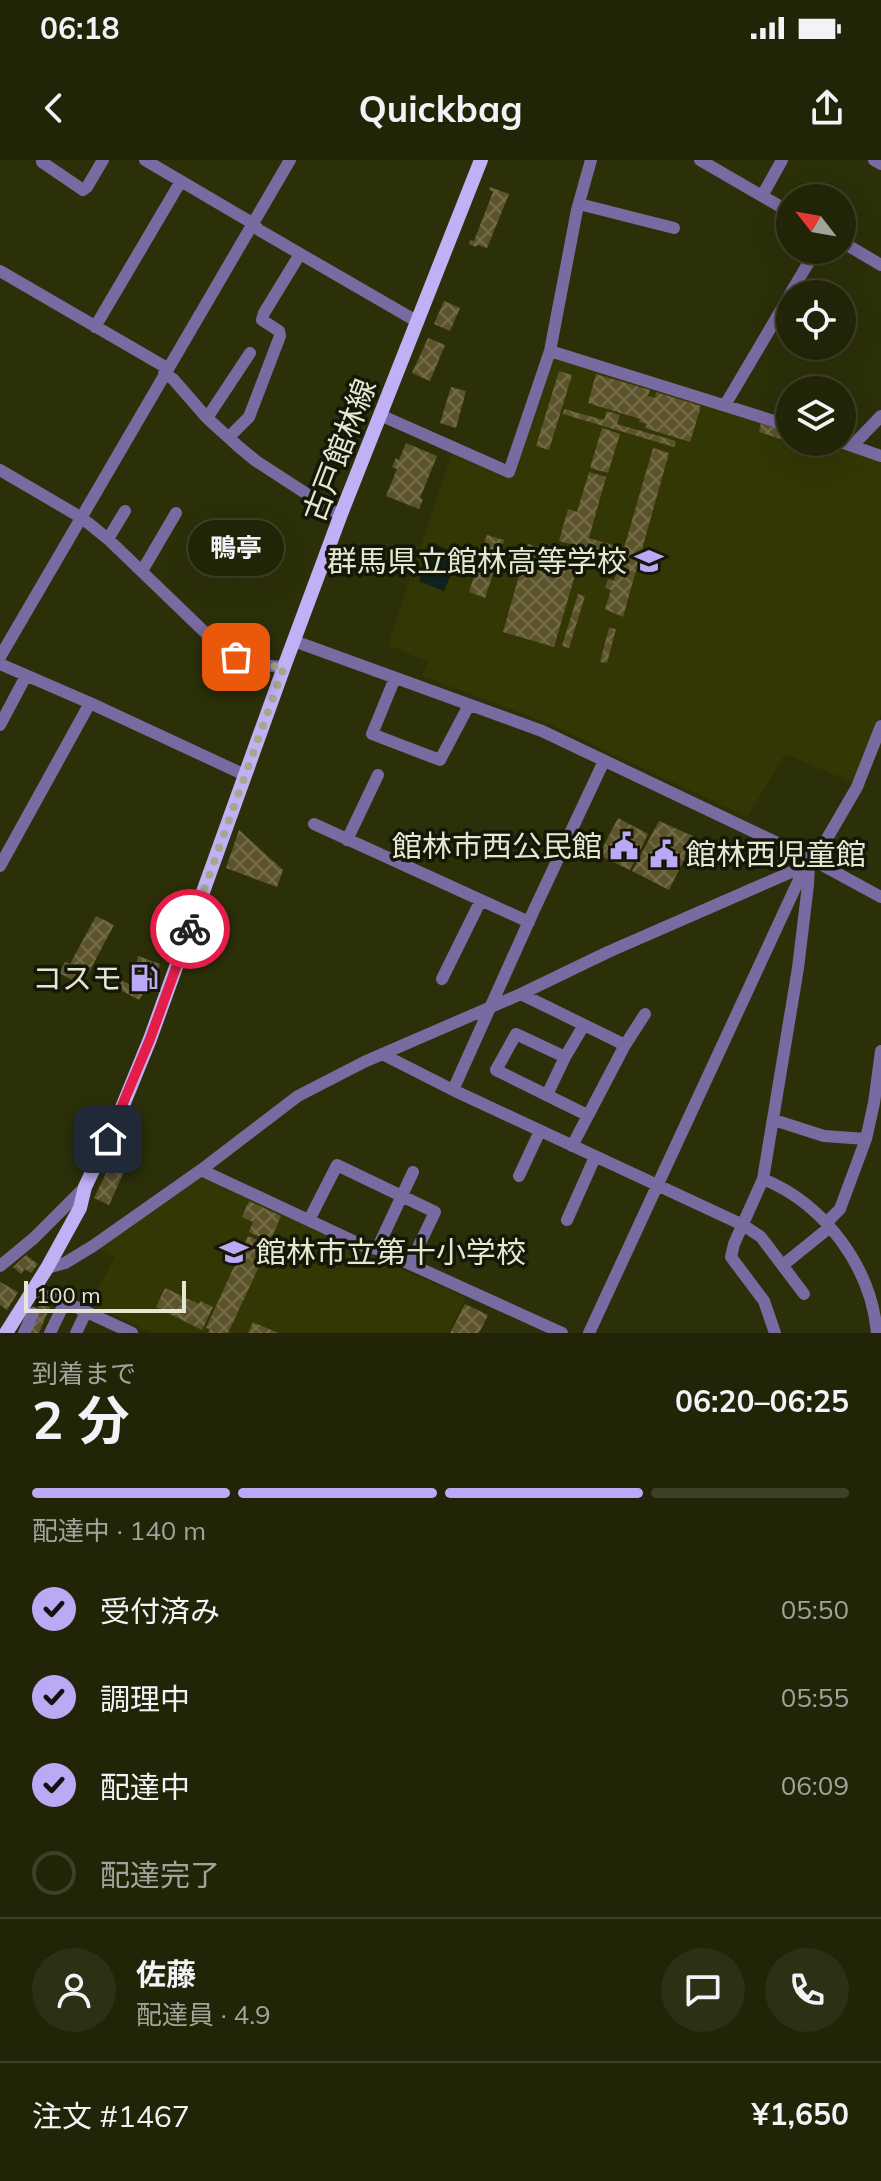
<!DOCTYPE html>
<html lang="ja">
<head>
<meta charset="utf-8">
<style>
  body { margin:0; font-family:Mulish,"Noto Sans JP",sans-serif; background:#2d3015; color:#f1f3f6; height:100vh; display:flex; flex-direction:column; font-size:30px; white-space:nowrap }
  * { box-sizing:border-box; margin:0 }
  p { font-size:26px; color:#a2a49b }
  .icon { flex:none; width:44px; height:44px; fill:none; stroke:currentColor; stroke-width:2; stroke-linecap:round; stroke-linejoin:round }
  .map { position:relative; height:1173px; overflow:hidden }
  .drawer { display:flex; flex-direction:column; background:#212407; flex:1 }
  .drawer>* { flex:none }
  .needle { width:52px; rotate:301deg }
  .buttons { position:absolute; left:776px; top:24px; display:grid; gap:16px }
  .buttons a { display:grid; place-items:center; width:80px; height:80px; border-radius:50%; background:#212407; box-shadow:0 8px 32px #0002,0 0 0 2px #3e4128; font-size:40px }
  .scale { position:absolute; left:24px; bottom:20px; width:162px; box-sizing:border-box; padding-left:8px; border:4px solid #e4e8d2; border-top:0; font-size:22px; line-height:28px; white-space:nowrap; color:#e4e8d2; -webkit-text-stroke:6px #151707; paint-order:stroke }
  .pin { position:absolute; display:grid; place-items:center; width:68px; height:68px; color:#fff; margin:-34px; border-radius:16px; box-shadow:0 4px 12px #0006 }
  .courier { position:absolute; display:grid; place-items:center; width:80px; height:80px; margin:-40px; border:6px solid #e11d48; border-radius:50%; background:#fff; color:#222; box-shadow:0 2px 10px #0007 }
  .bubble { position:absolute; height:56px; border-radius:28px; background:#212407; box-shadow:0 8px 32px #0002,0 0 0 2px #3e4128; font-size:26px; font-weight:700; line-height:56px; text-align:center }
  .summary em { font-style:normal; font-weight:700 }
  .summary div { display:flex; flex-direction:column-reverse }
  .summary { display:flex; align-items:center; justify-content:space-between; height:136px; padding:0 32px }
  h1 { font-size:52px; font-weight:700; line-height:60px }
  .bar { display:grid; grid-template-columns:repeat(4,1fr); gap:12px 8px; align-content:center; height:96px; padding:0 32px }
  .bar i { height:10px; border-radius:6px; background:#3e4128 }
  .bar .on { background:#bca9f5 }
  .bar p { grid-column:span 4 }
  .line { display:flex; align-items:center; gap:20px; padding:0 32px; border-top:2px solid #3e4128 }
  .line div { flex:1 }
  .round { display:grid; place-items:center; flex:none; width:84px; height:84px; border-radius:42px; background:#2d3015 }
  ol { padding:0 32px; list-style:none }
  li { display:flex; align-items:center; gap:24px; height:88px }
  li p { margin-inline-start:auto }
  li .icon { padding:8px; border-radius:50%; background:#bca9f5; color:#111; stroke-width:4 }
  li:last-child { color:#a2a49b }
  li i { width:44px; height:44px; border:4px solid #3e4128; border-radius:50% }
  .status { display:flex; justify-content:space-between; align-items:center; height:56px; padding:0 40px; background:#212407; direction:ltr }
  .status svg { height:22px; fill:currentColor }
  header { display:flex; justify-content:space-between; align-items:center; height:104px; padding:0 32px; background:#212407; font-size:36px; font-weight:700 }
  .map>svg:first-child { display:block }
  .built { fill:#323704 }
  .water { fill:#0f221d }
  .building { fill:url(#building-cross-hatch) }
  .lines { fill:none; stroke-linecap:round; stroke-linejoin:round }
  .minor { stroke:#796aa2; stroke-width:12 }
  .major { stroke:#c1b0f5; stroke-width:14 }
  .done { stroke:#a4a88c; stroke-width:8; stroke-dasharray:0 14.4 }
  .route { stroke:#e11d48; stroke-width:10 }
  .labels { text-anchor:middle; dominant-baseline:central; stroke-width:7; stroke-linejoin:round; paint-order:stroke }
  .street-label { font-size:30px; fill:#e4e8d2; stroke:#151707 }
  .poi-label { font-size:30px; fill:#e4e8d2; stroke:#151707; text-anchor:end }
</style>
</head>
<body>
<div class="status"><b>06:18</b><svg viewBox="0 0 49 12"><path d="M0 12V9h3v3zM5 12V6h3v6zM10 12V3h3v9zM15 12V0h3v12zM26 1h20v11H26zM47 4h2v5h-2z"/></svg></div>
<header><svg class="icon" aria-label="back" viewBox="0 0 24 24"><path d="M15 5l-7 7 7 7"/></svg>Quickbag<svg class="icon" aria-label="share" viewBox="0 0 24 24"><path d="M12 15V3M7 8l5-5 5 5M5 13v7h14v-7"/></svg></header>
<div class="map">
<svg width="881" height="1173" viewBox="0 0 881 1173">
  <defs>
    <pattern id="building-cross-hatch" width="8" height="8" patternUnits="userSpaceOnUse" patternTransform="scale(2)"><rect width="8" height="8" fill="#5d532b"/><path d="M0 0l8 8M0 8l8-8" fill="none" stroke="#746c49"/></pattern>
  </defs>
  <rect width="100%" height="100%" fill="#2c3009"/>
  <!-- built -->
  <path class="built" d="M555,198L790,270V282H830L881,297V555L873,583L854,623L785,594L747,657L543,561L422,516L428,502L388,485L452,292L512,317L550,201Z
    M203,1016L369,1095L466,1138L448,1173H153L90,1144L115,1097L98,1088Z"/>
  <!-- water -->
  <path class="water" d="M434,384L459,395L444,431L419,421Z"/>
  <!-- building -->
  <path class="building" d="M490,27L509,34L487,88L478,85L476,87L469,84L470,80L474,81L493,32L489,30Z
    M444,141L460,148L450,171L434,164Z
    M428,178L445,185L430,221L412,213Z
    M559,211L572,215L549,290L536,286Z
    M596,214L650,230L648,236L655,238L656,232L701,246L690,282L645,268L647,264L639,262L640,259L588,243Z
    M451,227L466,231L456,268L440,263Z
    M564,249L604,260L607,251L620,255L617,264L676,281L674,287L563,254Z
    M761,263L790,272V282L759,272Z
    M602,268L620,274L608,313L590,308Z
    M406,283L437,296L420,338L423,339L419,349L386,336L397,309L392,307L396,298L399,300Z
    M653,288L669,293L623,457L605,449L611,430L605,428L608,419L614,421L622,396L616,394L612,408L591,403L595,388L587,386L586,388L559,381L568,349L577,352L589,312L606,317L589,378L624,388Z
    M487,375L504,380L485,438L469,432Z
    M528,384L580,398L554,487L503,472Z
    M578,434L585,436L569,488L562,486Z
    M244,463L256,470L253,475L256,477L253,482L249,480L243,491L231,483Z
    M609,468L616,469L607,503L600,502Z
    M618,658L648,674L630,710L599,695Z
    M659,661L695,677L669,730L632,711Z
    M239,670L283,710L277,727L226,708Z
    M96,756L114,765L82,825L59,813L65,802L70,804Z
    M138,796L160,804L155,822L150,823L139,840L117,828L122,821L132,825Z
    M111,1003L125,1009L109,1045L94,1038Z
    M249,1041L281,1056L270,1081L249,1072L253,1062L242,1057Z
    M248,1076L269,1085L228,1173H208L210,1169L206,1168Z
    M26,1095L38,1104L31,1113L25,1109L21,1114L13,1107Z
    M0,1122L18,1132L7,1150L0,1145Z
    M165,1128L199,1144L200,1141L213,1147L202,1170L156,1147Z
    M40,1143L50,1147L39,1173H27Z
    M465,1144L488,1155L479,1173H450Z
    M253,1162L278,1173H248Z"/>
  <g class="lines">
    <!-- minor -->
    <path class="minor" d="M42,0V2L83,30L87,27L103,0
      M145,0L254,64L259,70L418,162
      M700,0L762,36
      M782,0L762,36L790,52
      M874,0L881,4
      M579,44L674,68
      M842,82L881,105
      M0,111L167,208
      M790,134L816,90
      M95,167L181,21
      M550,191L790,266
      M164,213L173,219L207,258L239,287L256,301L333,351L341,354
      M725,245L790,135
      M380,255L509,312L550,191L577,50L591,0
      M207,258L250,193
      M229,277L249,257L280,176L279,171L262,160L264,153L300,94
      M841,282L881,296
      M852,286L881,256
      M0,310L82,358L108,379L217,484C243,503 252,505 284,507
      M108,379L125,351
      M142,411L176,353
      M294,481L542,571L809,698L881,737
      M0,497L290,0
      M0,504L90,543L245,615
      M395,518L372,574L440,600L469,545
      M0,565L26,516
      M314,664L529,762
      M347,680L378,615
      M0,706L90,543
      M442,819L481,740
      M521,834L625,885
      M584,865L565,897L516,874L496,910L587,955
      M382,894L453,930L743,1065L761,1077L804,1134
      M453,930L534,750L604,601
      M547,935L565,897
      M774,960L824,976L866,979
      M572,986L625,885L645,854
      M201,1010L366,1087L377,1089L562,1173
      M519,1016L540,971
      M763,1019C824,1044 871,1106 877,1173
      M309,1060L337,1005L435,1052L410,1104
      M567,1060L595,997
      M826,1063L840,1049L866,979L874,943L881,891
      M377,1089L413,1012
      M783,1105L830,1067
      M0,1106L34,1078L85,1027
      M47,1108L65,1103L93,1086L201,1010L298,936L364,902L521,834L608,792L805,706
      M35,1128L132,1173
      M24,1173L33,1153
      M50,1173L65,1142
      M76,1173L86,1152
      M589,1173L809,698L818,694L857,627L881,566
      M775,1173L764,1141L731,1097L734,1084L763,1019L798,808L808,725L809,705"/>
    <!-- major -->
    <path class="major" d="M6,1173L47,1108L80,1048L85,1027L119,955L150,879L284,507L341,354L481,0"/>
  </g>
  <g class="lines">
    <!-- done -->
    <path class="done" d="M190,769L284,507L251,504L236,497"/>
    <!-- route -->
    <path class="route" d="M108,979L150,879L190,769"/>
  </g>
  <!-- icons -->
  <defs>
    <symbol id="school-bare" viewBox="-9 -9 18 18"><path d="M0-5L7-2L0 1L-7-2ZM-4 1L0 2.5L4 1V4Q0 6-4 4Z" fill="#bca9f5" stroke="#151707" stroke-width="2.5" paint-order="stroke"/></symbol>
    <symbol id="civic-bare" viewBox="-9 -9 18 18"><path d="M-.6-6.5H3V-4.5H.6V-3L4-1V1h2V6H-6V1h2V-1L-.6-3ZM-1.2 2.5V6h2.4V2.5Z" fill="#bca9f5" stroke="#151707" stroke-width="2.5" paint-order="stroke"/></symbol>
    <symbol id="fuel-bare" viewBox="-9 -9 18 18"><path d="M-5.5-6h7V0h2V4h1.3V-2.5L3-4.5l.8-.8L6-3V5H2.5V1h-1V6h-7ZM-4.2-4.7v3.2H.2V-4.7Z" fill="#bca9f5" stroke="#151707" stroke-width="2.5" paint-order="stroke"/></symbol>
  </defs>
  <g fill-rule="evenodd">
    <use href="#school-bare" x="629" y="381" width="40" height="40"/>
    <use href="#civic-bare" x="604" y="666" width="40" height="40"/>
    <use href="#civic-bare" x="644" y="674" width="40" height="40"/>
    <use href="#fuel-bare" x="124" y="798" width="40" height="40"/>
    <use href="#school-bare" x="214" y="1072" width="40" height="40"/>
  </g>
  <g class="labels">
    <!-- street labels -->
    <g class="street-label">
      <text transform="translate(339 290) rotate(-69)">古戸館林線</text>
    </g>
    <!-- poi labels -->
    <g class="poi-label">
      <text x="627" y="401">群馬県立館林高等学校</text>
      <text x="602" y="686">館林市西公民館</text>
      <text x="686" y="694" text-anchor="start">館林西児童館</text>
      <text x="122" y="818">コスモ</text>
      <text x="256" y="1092" text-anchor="start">館林市立第十小学校</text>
    </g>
  </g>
</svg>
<div class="buttons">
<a><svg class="needle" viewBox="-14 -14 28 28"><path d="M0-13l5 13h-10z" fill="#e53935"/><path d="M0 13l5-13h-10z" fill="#a2a49b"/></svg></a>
<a><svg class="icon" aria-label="locate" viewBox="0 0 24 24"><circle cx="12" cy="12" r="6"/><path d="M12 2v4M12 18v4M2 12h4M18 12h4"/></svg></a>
<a><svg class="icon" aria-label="layers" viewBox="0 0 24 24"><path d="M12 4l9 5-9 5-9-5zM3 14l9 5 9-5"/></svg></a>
</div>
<div class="scale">100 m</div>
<div class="pin" style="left:236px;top:497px;background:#ea580c"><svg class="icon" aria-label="bag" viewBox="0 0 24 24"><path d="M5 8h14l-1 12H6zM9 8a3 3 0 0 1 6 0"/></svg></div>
<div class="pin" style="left:108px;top:979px;background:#1f2937"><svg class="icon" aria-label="home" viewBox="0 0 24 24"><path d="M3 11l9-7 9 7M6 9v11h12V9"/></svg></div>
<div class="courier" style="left:190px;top:769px"><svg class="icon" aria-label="bike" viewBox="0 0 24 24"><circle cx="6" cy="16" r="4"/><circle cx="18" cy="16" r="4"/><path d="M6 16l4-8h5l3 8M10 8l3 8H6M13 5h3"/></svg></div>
<div class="bubble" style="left:188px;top:360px;width:96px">鴨亭</div>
</div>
<section class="drawer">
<div class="summary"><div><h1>2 分</h1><p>到着まで</p></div><em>06:20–06:25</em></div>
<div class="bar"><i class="on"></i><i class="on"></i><i class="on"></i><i></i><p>配達中 · 140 m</p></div>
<ol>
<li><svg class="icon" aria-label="check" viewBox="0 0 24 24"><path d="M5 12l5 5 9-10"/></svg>受付済み<p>05:50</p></li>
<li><svg class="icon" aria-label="check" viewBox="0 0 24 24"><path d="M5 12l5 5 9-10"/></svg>調理中<p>05:55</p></li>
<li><svg class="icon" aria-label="check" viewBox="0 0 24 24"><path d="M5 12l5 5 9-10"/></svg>配達中<p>06:09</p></li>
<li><i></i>配達完了</li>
</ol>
<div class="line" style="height:144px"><a class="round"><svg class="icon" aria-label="person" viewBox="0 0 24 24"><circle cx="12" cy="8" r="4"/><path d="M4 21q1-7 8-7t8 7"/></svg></a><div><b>佐藤</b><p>配達員 · 4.9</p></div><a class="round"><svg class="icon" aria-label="chat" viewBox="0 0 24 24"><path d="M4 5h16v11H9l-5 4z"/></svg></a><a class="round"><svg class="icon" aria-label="phone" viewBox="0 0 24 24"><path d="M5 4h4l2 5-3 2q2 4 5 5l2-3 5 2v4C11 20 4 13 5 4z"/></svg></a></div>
<div class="line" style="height:104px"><div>注文 #1467</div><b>¥1,650</b></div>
</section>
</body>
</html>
